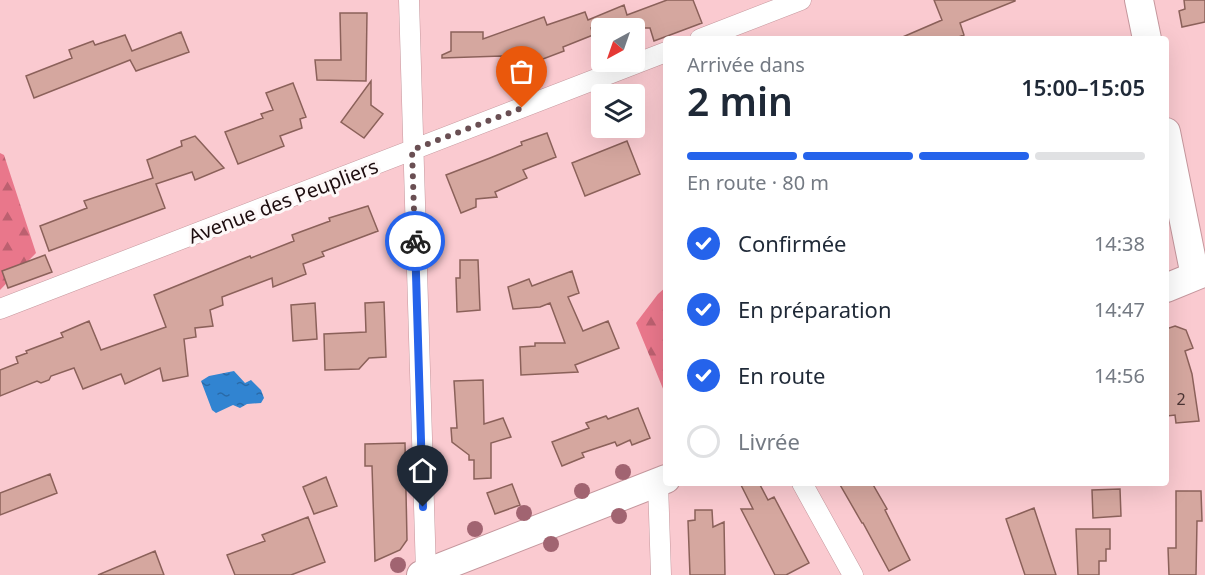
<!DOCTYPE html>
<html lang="fr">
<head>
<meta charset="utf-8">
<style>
  body { margin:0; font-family:"Noto Sans",sans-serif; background:#f2f2f3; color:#1f2937; height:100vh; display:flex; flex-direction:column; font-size:22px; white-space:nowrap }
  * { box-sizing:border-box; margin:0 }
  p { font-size:20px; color:#747a83 }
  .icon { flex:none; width:33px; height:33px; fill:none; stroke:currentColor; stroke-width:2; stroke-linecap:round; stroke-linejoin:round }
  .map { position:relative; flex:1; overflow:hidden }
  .sheet { position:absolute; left:663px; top:36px; width:506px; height:450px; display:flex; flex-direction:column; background:#fff; border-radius:6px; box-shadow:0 6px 24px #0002 }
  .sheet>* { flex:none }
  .needle { width:39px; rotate:220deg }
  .buttons { position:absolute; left:591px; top:18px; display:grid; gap:12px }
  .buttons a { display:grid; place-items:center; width:54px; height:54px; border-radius:6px; background:#fff; box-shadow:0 6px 24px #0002; font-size:30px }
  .pin { position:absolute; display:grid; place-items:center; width:51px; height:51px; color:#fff; margin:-62px -26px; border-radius:50% 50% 50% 0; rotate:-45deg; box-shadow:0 0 6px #0007 }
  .pin .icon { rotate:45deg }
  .courier { position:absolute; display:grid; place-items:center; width:60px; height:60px; margin:-30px; border:4px solid #2563eb; border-radius:50%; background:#fff; color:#222; box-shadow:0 2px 8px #0007 }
  .head em { font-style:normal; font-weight:600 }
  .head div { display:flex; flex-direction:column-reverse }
  .head { display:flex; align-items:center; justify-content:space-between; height:102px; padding:0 24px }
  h1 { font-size:39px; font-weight:600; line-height:45px }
  .bar { display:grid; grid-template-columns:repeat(4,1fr); gap:9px 6px; align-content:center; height:72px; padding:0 24px }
  .bar i { height:8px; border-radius:4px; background:#e0e1e3 }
  .bar .on { background:#2563eb }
  .bar p { grid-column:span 4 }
  ol { padding:0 24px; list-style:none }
  li { display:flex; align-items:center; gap:18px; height:66px }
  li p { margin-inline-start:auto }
  li .icon { padding:6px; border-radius:50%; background:#2563eb; color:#fff; stroke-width:4 }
  li:last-child { color:#747a83 }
  li i { width:33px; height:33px; border:3px solid #e0e1e3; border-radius:50% }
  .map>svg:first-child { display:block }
  .forest { fill:url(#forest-firs) }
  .water { fill:url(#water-ripples) }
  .building { fill:#d5a79f; stroke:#8b615a; stroke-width:1.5 }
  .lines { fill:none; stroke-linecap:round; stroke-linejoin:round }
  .street-casing { stroke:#c5979d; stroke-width:21 }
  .secondary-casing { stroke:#c5979d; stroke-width:30 }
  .street { stroke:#fff; stroke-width:20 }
  .secondary { stroke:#fff; stroke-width:28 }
  .tree { fill:#a16471 }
  .done { stroke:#6a4f53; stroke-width:6; stroke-dasharray:0 10.8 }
  .route { stroke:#2563eb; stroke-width:8 }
  .labels { text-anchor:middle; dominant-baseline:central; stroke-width:6; stroke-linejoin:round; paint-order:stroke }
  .number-label { font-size:16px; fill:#4b3433 }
  .street-label { font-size:20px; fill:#1d0d0f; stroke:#fdf8f8 }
</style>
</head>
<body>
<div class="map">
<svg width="1205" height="575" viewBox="0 0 1205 575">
  <defs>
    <pattern id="forest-firs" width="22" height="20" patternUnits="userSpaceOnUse" patternTransform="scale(1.5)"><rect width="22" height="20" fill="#e9778b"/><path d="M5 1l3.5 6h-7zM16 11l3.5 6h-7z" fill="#bc6070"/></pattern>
    <pattern id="water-ripples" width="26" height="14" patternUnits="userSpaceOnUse" patternTransform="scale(1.5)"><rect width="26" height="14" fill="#3184d1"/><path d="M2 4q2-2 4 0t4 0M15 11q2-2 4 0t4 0" fill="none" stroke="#296aa8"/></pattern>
  </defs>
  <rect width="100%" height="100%" fill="#facad0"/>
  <!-- forest -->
  <path class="forest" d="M0,153L4,155L36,253L0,290Z
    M666,287V396L636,323L658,294Z"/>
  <!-- water -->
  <path class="water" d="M234,371L245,383L251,380L261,390L264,398L261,403L247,404L240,408L233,405L216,413L212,410L201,381L209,376Z"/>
  <!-- building -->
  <path class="building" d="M667,0H693L702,23L654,41L650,28H591L593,35L563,47L564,51L506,73L502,56L442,58V55L451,51V32H483V39L544,17L547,25L585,12L588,20L624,5L627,15Z
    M934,0H1015V1L960,23L964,35L953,39H898L942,20Z
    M1184,0H1205V22L1182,27L1179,11L1185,9Z
    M340,13H367L366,81L317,80L315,60H341Z
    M181,32L189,52L136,71L130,60L34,98L26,76L72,58L69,50L93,41L95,45L125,35L132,51Z
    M371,81V105L383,114L364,138L341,122Z
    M293,83L306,117L300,119L302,128L280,136L284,146L238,164L225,132L263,118L261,114L273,110L266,93Z
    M547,133L556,157L523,170L527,178L495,192L497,197L476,199V207L461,213L446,175L490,158L522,145L521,142Z
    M195,136L224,168L195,180L192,172L156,184L165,208L49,251L40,226L87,208L84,201L153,178L147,160L182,146L181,141Z
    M627,141L640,174L585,196L572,163Z
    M368,206L378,231L322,252L324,256L303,264L306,274L273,287L272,278L222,297L223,305L210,310L213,326L195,328L196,337L184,339L188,376L163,381L160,368L125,384L121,374L83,389L74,368L51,376L49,380L41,383L37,381L0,396V370L18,363L16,357L27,353L26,351L63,337L61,333L89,321L101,350L166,327L154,295L250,256L251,258L294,241L292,235L330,221L329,218Z
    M45,255L52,272L8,288L2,271Z
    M460,260H478L480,310L457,312L456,278H460Z
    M572,271L579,293L568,297L583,331L608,321L619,348L575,365L578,372L521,375L520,347L535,346V343H565L550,303L540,307L513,309L508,287L529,279L532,286Z
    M384,302L386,357L369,358L359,369L325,370L324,334L366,332L365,303Z
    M315,303L317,339L293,341L291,305Z
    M1175,326L1186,330L1193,348L1185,351L1192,374L1199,421L1176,423L1175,415L1167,416L1166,410V329Z
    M483,380L484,424L503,418L511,437L491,443V478L474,479V460H469V455L452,442L451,428H457L454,381Z
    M638,408L650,438L632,445L630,440L617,446L615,442L582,453L584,457L562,466L552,442L589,428L586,423L606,416L608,419Z
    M405,443L407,540L400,550L375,561L372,466H365V444Z
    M50,474L57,493L0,515V493Z
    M326,477L337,506L314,514L303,487Z
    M740,483H759L768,500L774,497L809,563L786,575H775L741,509H753Z
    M839,483H872L887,509L885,510L910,560L889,571L863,523H862Z
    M512,484L520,505L495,514L487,493Z
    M1120,489L1121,516L1093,518L1092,490Z
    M1176,491H1201L1202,521H1197L1196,575H1169L1168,548H1176Z
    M1034,508L1056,575H1025L1006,519Z
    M695,510H712L713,527L724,522L725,575H690L688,521L695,520Z
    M308,517L325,562L291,575H235L227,555L265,541L262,535Z
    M1076,529H1110V549H1106V561H1099V575H1078Z
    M155,551L164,575H98Z"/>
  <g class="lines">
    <defs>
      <path id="street" d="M409,0L426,573
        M700,39L801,0
        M0,309L666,52
        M658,483L661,575
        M802,483L853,575"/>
      <path id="secondary" d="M1139,0L1147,39
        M1166,132L1195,276
        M1166,288L1205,272
        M421,575L666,479"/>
    </defs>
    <!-- street casing -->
    <use href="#street" class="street-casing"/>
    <!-- secondary casing -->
    <use href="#secondary" class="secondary-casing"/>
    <!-- street -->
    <use href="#street" class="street"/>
    <!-- secondary -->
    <use href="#secondary" class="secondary"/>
  </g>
  <!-- trees -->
  <g class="tree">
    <circle cx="623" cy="472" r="8"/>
    <circle cx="582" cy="491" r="8"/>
    <circle cx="524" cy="513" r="8"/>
    <circle cx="619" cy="516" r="8"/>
    <circle cx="475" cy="529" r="8"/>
    <circle cx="551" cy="544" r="8"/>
    <circle cx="398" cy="565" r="8"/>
  </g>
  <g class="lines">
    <!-- done -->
    <path class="done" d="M415,241L412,150L522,108"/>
    <!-- route -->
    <path class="route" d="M415,241L423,507"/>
  </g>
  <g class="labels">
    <!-- number labels -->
    <g class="number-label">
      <text x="1181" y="399">2</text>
    </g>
    <!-- street labels -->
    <g class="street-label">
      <text transform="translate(283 201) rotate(-21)">Avenue des Peupliers</text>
    </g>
  </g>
</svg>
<div class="buttons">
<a><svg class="needle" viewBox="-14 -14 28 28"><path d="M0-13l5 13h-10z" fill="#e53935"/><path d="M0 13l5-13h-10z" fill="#747a83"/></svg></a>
<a><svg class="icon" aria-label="layers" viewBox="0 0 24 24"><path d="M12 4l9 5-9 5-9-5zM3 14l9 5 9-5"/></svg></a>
</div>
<div class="pin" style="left:522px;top:108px;background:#ea580c"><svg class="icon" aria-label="bag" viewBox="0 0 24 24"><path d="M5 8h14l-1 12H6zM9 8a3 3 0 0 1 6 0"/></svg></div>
<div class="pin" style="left:423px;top:507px;background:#1f2937"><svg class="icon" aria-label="home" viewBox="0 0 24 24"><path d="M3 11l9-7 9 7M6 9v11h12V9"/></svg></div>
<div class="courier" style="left:415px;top:241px"><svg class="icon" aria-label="bike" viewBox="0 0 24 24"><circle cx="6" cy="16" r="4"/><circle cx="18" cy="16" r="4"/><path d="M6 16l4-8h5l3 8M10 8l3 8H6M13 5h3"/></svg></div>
<section class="sheet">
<div class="head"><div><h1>2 min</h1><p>Arrivée dans</p></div><em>15:00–15:05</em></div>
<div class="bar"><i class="on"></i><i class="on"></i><i class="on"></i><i></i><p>En route · 80 m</p></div>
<ol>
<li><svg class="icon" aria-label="check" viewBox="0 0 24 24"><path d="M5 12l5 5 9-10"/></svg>Confirmée<p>14:38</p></li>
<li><svg class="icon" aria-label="check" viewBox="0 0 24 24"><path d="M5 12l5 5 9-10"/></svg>En préparation<p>14:47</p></li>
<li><svg class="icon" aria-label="check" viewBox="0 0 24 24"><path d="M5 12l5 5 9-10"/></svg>En route<p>14:56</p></li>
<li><i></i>Livrée</li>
</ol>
</section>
</div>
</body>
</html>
